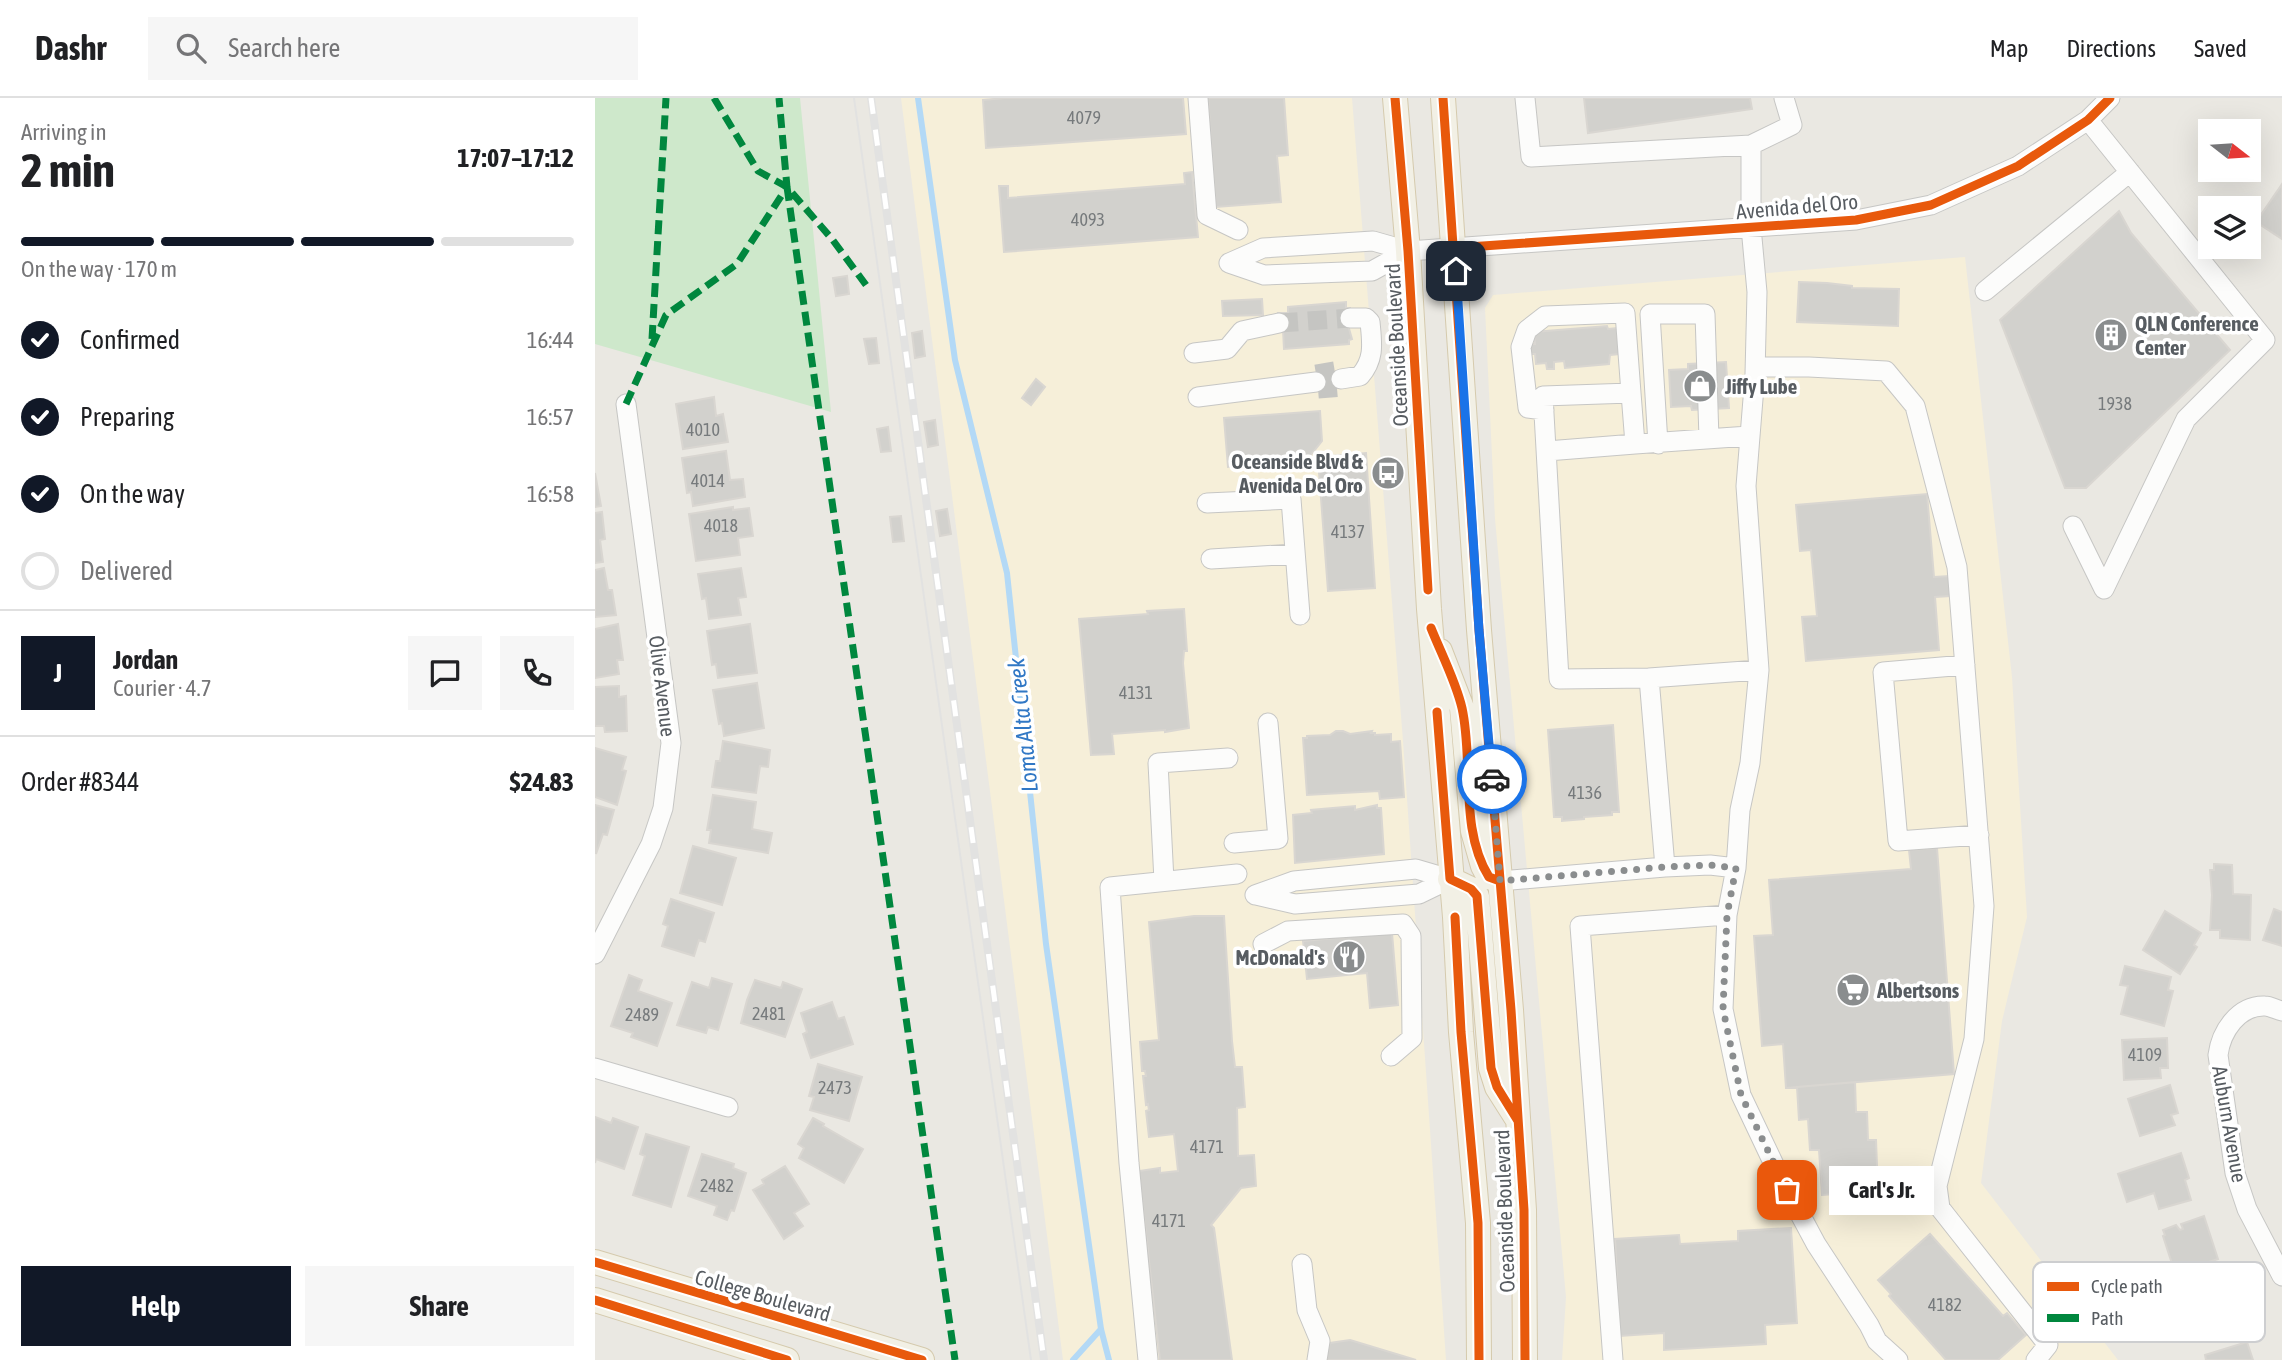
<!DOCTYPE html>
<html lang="en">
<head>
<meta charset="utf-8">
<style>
  body { margin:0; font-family:"Asap Condensed",sans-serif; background:#f6f6f6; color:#202124; height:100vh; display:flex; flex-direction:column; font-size:26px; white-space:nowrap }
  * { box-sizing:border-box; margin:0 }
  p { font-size:23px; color:#757577 }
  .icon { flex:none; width:38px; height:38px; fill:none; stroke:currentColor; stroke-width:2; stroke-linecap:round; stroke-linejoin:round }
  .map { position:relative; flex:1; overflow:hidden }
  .side { display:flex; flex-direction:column; background:#fff; width:595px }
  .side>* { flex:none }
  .needle { width:46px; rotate:107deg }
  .fabs { position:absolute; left:1603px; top:21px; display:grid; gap:14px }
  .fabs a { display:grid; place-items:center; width:63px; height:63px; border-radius:0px; background:#fff; box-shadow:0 7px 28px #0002; font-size:35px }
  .pin { position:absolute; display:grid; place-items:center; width:60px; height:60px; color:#fff; margin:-30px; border-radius:14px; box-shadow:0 4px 10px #0006 }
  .courier { position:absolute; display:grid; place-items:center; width:70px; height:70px; margin:-35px; border:5px solid #1a73e8; border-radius:50%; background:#fff; color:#222; box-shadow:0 2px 9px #0007 }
  .bubble { position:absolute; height:49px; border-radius:0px; background:#fff; box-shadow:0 7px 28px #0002; font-size:23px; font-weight:700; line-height:49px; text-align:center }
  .overview em { font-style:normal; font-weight:700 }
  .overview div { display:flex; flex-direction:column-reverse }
  .overview { display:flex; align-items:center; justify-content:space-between; height:119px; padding:0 21px }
  h1 { font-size:46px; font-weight:700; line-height:52px }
  .bar { display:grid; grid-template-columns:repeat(4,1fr); gap:10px 7px; align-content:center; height:84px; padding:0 21px }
  .bar i { height:9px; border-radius:5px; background:#e0e0e0 }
  .bar .current { background:#111827 }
  .bar p { grid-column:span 4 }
  .line { display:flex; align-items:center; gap:18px; padding:0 21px; border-top:2px solid #e0e0e0 }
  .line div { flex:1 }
  .round { display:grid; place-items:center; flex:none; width:74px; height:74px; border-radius:0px; background:#f6f6f6 }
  ol { padding:0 21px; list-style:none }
  li { display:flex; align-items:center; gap:21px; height:77px }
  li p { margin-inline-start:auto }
  li .icon { padding:7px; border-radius:50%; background:#111827; color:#fff; stroke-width:4 }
  li:last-child { color:#757577 }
  li i { width:38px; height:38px; border:4px solid #e0e0e0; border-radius:50% }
  .action { display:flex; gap:14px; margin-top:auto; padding:14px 21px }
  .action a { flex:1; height:80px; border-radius:0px; background:#111827; color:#fff; font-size:28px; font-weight:700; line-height:80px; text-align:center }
  .action a+a { background:#f6f6f6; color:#202124 }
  header { display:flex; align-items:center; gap:42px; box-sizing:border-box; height:98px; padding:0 35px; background:#fff; border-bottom:2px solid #e0e0e0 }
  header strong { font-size:33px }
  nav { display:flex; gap:38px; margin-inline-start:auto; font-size:24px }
  .search { width:490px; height:63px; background:#f6f6f6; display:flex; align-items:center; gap:18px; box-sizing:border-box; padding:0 24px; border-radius:0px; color:#757577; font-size:26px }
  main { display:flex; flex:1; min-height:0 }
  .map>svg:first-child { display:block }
  .commercial { fill:#f6efd9 }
  .green { fill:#cee8cb }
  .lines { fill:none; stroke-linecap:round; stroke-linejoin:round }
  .stream { stroke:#b3d9f6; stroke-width:6 }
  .building { fill:#d2d1cd; stroke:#d9d6d1; stroke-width:2 }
  .minor-tunnel { stroke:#c5c5c2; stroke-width:19; stroke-dasharray:19 10; stroke-linecap:butt }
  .minor-casing { stroke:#c6c6c4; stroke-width:21 }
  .major-casing { stroke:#d5caad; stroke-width:26 }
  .minor { stroke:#fcfcfb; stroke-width:19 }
  .major { stroke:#f2f0e5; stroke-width:24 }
  .tram { stroke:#e2e2e1; stroke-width:2 }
  .rail-casing { stroke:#e2e2e1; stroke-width:8 }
  .rail { stroke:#fff; stroke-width:5; stroke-dasharray:16; stroke-linecap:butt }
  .quiet { stroke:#00873e; stroke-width:7; stroke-dasharray:14 7; stroke-linecap:butt }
  .cycleway-casing { stroke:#fff; stroke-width:13 }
  .cycleway { stroke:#e8590c; stroke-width:9 }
  .done { stroke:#8a8d8e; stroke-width:7; stroke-dasharray:0 12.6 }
  .route { stroke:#1a73e8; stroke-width:9 }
  .labels { text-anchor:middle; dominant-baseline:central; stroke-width:7; stroke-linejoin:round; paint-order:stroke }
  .number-label { font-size:18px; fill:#767a7c }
  .street-label { font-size:21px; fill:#575c61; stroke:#fff }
  .poi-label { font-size:21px; font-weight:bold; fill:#575c61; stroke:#fff; text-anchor:start }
  .water-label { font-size:23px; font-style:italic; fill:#3178c5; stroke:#fff }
  .key { fill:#fff; stroke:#cdced0; stroke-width:2 }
  .key-label { font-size:19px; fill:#575c61 }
</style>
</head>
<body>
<header>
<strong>Dashr</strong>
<div class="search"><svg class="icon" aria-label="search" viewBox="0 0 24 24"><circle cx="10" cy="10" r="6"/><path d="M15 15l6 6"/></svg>Search here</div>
<nav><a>Map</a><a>Directions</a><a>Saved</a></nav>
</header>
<main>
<section class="side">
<div class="overview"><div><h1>2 min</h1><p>Arriving in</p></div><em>17:07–17:12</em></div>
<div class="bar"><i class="current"></i><i class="current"></i><i class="current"></i><i></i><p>On the way · 170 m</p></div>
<ol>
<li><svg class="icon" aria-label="check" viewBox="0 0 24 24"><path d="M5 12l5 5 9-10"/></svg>Confirmed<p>16:44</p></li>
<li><svg class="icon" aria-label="check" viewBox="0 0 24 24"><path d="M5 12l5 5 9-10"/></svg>Preparing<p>16:57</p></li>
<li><svg class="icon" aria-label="check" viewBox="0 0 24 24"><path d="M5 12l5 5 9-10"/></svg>On the way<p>16:58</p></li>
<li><i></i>Delivered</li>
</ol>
<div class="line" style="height:126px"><b class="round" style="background:#111827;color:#fff">J</b><div><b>Jordan</b><p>Courier · 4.7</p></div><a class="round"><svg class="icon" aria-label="chat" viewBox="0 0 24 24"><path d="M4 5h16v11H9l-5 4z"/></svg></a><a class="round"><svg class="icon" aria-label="phone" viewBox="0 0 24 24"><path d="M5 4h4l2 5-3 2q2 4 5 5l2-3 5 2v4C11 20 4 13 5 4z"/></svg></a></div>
<div class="line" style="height:91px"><div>Order #8344</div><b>$24.83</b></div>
<div class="action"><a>Help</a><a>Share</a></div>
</section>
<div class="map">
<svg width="1687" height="1262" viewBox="0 0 1687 1262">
  <rect width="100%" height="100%" fill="#eae8e2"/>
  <!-- commercial -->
  <path class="commercial" d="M306,0H757L808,643L851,1262H468Z
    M1370,159L1417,579L1432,819L1407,923L1386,1085L1523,1262H967L971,1199L900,421L890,210L898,197Z"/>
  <!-- green -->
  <path class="green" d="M0,0H205L236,314L0,246Z"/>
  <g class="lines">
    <!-- stream -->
    <path class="stream" d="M323,0L360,262L412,475L451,846L506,1231L514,1262
      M478,1262L506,1231"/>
  </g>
  <!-- building -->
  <path class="building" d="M410,0H588L591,36L391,50L388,2Z
    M613,0H689L693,57L682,58L686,104L621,109Z
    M989,0H1155L1157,11L993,35Z
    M597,74L603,139L409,154L404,88H413V100L590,86L589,75Z
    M1687,86V141L1661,124Z
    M1524,113L1536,135L1635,252L1491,390H1470L1405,222Z
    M252,178L254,196L241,198L238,180Z
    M1204,184L1232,185L1257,188V190L1304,191L1303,228L1202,224Z
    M667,201L668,217L628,218L627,203Z
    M751,204V210H755L756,227H753L757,241L754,242V246L689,251L688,232H685L683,215H693V209Z
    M1012,228L1013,231L1022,230L1024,256L1015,257L1014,266L970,270L969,263L959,264V271H952L951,265L941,266L940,256H934L933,246H940L939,234Z
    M327,233L330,258L320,260L317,235Z
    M281,240L284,265L274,266L269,241Z
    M1131,264L1134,310L1097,312L1096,308L1076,309L1074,272L1093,271V266Z
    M441,281L450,289L436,307L427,300Z
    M119,299L121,318L128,316L133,344L88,351L81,306Z
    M725,313L727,343L711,363L633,369L629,320Z
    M340,322L343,347L333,349L329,324Z
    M293,329L296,353L286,354L282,331Z
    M131,353L135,382L148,381L150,399L98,408L96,394L92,395L87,360Z
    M771,355L780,490L733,493L724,374L737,358Z
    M0,375L6,408L0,409Z
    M1332,396L1339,479L1354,478L1355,498L1340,499L1344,552L1211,563L1207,519L1222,518L1216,452L1205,453L1201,407Z
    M138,409V412L154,410L158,438L143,440L145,457L101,463L94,416Z
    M352,411L356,436L345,438L341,413Z
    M7,414L10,441L5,442L8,464L0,465V415Z
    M306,418L309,443L298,444L295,419Z
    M9,470L13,492H17L21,517L0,519V472Z
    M146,470L151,499L143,500L146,517L114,521L111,500L107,501L103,476Z
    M589,511L592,553H589L588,565L594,630L570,634V632L517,636L519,656L496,657L484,521L553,516L552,513Z
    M23,526L28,562H22L24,576L0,580V531Z
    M155,526L162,575L123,580L121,566L117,567L112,533Z
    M162,585L169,630L129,638L127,625L124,626L118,592Z
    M24,588V599L31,598L32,633L10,634L9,628H0V589Z
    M1018,627L1024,714H1017V717L989,719V721L967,723V719H959L953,632Z
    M741,633H748L755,636L777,633L776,635H780V637L796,636V644L805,643L809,699L785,701L784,693L712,697L708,640H712V638L735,637Z
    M128,643L175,652L173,669L165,668L161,695L117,689L121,663H125Z
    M0,650L31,659L27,672L31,673L22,707L0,699Z
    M118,697L161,704L157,731L177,735L173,755L114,745L116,732H112Z
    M0,707L19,712L12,737L8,736L1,756Z
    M782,707V710H786L789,756L700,765L698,717L717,715L716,712L760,708V712Z
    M98,748L141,760L127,807L85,795Z
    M1342,750L1359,976L1191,990L1188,946L1167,948L1159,838L1178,837L1174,782L1316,771L1314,752Z
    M1619,766L1637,767L1638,796L1656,797L1655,842L1625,840V832H1615L1617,797L1615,772H1619Z
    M76,801L119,815L110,844L104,842L99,858L67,848L73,828L68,826Z
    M1679,811L1687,814V848L1668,842Z
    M1570,813L1606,835L1599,847L1602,849L1585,876L1548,852Z
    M599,818H629L637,943L640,969H647L650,1009L642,1010L643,1058L659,1057L661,1088L646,1090L616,1127L619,1130L637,1262H565L544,1073L565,1070V1075L583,1073L579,1036L554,1039L551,1013L554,1012L553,1006L551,1007L548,978H551L550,973H547L545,944L564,942L554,824Z
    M797,835L803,907L775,910L772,875L712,881L708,843Z
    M1530,868L1576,879L1573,892L1578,893L1569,928L1526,916L1533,888L1525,887Z
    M34,877L47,882L43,893L77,905L62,948L36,939L38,935L16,928Z
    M117,880L137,886L123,932L113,929L111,935L82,927L97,884L114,890Z
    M160,882L186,890L188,884L207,891L190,939L146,925L152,902Z
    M237,904L243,921L249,919L258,946L216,960L208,936L212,934L206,915Z
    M1572,940L1573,970H1565L1566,980L1529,982L1527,942Z
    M223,966L267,979L254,1023L215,1012L219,999L214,998Z
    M1260,984L1261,1014H1272L1273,1042H1281L1283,1093L1227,1097L1224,1052H1215L1213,1021L1204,1022L1202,989Z
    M1575,987L1583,1015L1576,1017L1580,1027L1545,1038L1533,1001Z
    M0,1019L16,1025L18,1020L43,1029L29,1071L1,1061L0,1065Z
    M218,1020L229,1026L228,1028L268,1051L249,1085L204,1060L209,1050L203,1046Z
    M51,1036L94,1049L76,1109L38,1097L50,1058L45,1056Z
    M1586,1055L1594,1080L1590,1082L1596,1102L1564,1111L1559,1095L1532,1104L1523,1076Z
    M107,1056L139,1066L138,1070L151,1075L139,1113L136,1112L132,1122L119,1117L122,1108L93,1098Z
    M190,1068L214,1106L199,1115L208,1128L189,1141L158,1092L169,1086L167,1082Z
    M1609,1118L1623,1161L1580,1175L1568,1138L1570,1137L1568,1132L1581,1127L1585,1132L1588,1131L1586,1126Z
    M1196,1130L1202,1225L1170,1227L1171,1246L1069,1252V1235L1025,1238L1020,1141L1084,1137L1085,1146L1143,1143V1133Z
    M1335,1136L1408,1218L1412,1215L1431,1237L1403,1262H1351L1294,1198L1296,1196L1283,1182Z
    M755,1242L821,1262H729L735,1245Z
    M1652,1244L1658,1262H1611L1610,1257Z"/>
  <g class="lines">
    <!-- minor-tunnel -->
    <path class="minor-tunnel" d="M684,225L755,220
      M721,276L745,272
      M723,291L747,289"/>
    <defs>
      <path id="minor" d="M603,0L612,117L643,132
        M930,0L936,59L1156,47L1197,27L1189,0
        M1156,47V129L1162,194L1160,276L1151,388L1164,572L1155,665L1145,712L1141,770L1132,817L1128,911L1146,997L1183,1075L1221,1146L1274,1227L1282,1243L1303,1262
        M634,165L668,150L778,143L813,153L1261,122L1336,107L1423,68L1493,22L1515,0
        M634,165L669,177L777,173L813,153
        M1390,193L1535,74
        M599,255L632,251L647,233L684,225
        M1161,269H1214L1291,273L1320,308L1362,469L1389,808L1379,941L1342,1088L1345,1110L1453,1247L1441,1262
        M746,281L765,278C780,261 777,245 775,224L771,220H755
        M603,299L721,284
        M949,312L933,310L926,249L932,232L950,218L1030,215L1036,295
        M1063,346L1055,216H1110L1114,341
        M952,353L1040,346
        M612,405L696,401L705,517
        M1478,428L1509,491L1591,321L1670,242L1493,22
        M616,461L700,456
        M1370,567L1288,574L1303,743L1384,737
        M1054,580L1164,572
        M639,745L683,741L673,625
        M1070,769L1054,580L964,581L948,298L1036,295L1040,346L1154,338
        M569,783L563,665L633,660
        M905,783L1070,769L1115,767L1141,770
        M660,797L699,783L821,771L855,781
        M661,797L700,806L824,796L855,781
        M668,846L693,833L808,826L816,838L817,940L796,958
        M0,856L56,746L68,710L76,645L31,306
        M1687,913C1682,912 1675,908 1670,908C1643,907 1626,934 1623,957L1640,1075L1652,1111L1687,1178
        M0,970L133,1009
        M707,1166L712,1212L725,1243L722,1262
        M553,1262L534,1065L515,789L642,776
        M1018,1262L985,828L1132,817"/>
      <path id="major" d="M800,0L813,153L834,511L860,819L866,934L883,1125L884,1262
        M848,0L884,532L916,912L929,1112L930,1262
        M845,553L867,610L878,733L888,768L894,779L905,783
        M855,781L876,791L882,798L896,970L902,989L921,1019
        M0,1164L327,1262
        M0,1202L192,1262"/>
    </defs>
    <!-- minor casing -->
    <use href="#minor" class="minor-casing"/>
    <!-- major casing -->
    <use href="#major" class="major-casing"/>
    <!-- minor -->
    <use href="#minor" class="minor"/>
    <!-- major -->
    <use href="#major" class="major"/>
    <!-- tram -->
    <path class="tram" d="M259,0L436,1262"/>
    <defs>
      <path id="rail" d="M276,0L449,1262"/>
    </defs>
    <!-- rail casing -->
    <use href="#rail" class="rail-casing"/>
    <!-- rail -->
    <use href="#rail" class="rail"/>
    <!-- quiet -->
    <path class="quiet" d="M119,0L163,73L192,89L237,141L271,187
      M192,89L360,1262
      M57,241L71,0
      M31,306L71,217L142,166L192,89L184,0"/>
    <defs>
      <path id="cycleway" d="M800,0L813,153L833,492
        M848,0L884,532L916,912L929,1112L930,1262
        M859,150L1261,122L1336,107L1423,68L1493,22L1515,0
        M836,530C846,555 861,584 867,610C879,664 864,731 894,779L905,783
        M842,614L855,781L876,791L882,798L896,970L902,989L923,1023
        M860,819L866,934L883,1125L884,1262
        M0,1164L327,1262
        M0,1202L192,1262"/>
    </defs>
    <!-- cycleway casing -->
    <use href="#cycleway" class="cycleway-casing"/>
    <!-- cycleway -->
    <use href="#cycleway" class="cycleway"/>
  </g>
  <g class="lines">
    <!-- done -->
    <path class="done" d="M897,681L905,783L1070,769L1115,767L1141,770L1132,817L1128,911L1146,997L1192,1092"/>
    <!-- route -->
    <path class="route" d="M861,173L884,532L897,681"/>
  </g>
  <!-- icons -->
  <defs>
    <symbol id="building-disc" viewBox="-11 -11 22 22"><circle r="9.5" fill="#8a8d8e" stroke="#fff"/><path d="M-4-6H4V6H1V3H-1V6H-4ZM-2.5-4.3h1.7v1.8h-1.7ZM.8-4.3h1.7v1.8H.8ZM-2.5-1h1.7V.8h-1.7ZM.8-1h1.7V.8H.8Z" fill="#fff"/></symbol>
    <symbol id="shop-disc" viewBox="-11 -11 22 22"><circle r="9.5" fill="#8a8d8e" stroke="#fff"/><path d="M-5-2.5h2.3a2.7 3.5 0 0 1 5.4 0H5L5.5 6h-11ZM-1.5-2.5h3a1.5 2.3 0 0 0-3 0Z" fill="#fff"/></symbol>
    <symbol id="bus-disc" viewBox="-11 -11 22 22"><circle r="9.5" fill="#8a8d8e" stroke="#fff"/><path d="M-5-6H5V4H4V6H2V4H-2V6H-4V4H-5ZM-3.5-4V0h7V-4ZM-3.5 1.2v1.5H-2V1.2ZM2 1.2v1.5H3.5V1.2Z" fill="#fff"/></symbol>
    <symbol id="restaurant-disc" viewBox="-11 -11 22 22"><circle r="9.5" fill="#8a8d8e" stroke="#fff"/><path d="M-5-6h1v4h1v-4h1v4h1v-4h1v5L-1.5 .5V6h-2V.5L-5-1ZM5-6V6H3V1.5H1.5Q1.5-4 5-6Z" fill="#fff"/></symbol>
    <symbol id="supermarket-disc" viewBox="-11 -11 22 22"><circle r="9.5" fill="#8a8d8e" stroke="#fff"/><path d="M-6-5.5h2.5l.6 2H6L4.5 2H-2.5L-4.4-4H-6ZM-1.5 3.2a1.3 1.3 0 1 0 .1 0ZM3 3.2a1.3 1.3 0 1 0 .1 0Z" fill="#fff"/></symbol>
  </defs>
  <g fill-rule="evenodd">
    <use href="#building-disc" x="1497" y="218" width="38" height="38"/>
    <use href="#shop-disc" x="1086" y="269" width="38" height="38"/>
    <use href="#bus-disc" x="774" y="356" width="38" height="38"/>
    <use href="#restaurant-disc" x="735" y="840" width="38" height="38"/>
    <use href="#supermarket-disc" x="1239" y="873" width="38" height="38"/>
  </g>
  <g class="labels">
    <!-- number labels -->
    <g class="number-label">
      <text x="489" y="19">4079</text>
      <text x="493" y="121">4093</text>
      <text x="1520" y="305">1938</text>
      <text x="108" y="331">4010</text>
      <text x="113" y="382">4014</text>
      <text x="126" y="427">4018</text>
      <text x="753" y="433">4137</text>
      <text x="541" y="594">4131</text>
      <text x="990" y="694">4136</text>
      <text x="174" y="915">2481</text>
      <text x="47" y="916">2489</text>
      <text x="1550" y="956">4109</text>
      <text x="240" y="989">2473</text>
      <text x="612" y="1048">4171</text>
      <text x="122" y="1087">2482</text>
      <text x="574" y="1122">4171</text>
      <text x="1350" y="1206">4182</text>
    </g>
    <!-- street labels -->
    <g class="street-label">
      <text transform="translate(1202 108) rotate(-5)">Avenida del Oro</text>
      <text transform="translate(801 247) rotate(-93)">Oceanside Boulevard</text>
      <text transform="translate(68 588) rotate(83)">Olive Avenue</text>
      <text transform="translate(1635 1026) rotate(80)">Auburn Avenue</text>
      <text transform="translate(909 1113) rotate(-92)">Oceanside Boulevard</text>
      <text transform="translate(168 1197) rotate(16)">College Boulevard</text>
    </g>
    <!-- poi labels -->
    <g class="poi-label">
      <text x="1540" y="225">QLN Conference<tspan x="1540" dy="24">Center</tspan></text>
      <text x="1130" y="288">Jiffy Lube</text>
      <text x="768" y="363" text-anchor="end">Oceanside Blvd &amp;<tspan x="768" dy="24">Avenida Del Oro</tspan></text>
      <text x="730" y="859" text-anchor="end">McDonald's</text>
      <text x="1282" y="892">Albertsons</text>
    </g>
    <!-- water labels -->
    <g class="water-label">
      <text transform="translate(428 627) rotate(-96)">Loma Alta Creek</text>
    </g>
  </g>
  <!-- legend -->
  <rect x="1438" y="1164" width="232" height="80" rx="10" class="key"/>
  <rect x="1452" y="1184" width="32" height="9" fill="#e8590c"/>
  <rect x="1452" y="1216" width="32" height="8" fill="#00873e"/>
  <g class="key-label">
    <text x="1496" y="1195">Cycle path</text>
    <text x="1496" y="1227">Path</text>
  </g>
</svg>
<div class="fabs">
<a><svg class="needle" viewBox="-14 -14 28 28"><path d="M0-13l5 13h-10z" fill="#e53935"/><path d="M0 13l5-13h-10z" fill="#757577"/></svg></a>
<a><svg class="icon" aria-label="layers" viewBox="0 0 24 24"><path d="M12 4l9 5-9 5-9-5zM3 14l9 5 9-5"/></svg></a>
</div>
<div class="pin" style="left:1192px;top:1092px;background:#ea580c"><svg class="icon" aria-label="bag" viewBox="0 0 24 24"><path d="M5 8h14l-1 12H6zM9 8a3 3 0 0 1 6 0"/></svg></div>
<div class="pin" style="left:861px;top:173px;background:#1f2937"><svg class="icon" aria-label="home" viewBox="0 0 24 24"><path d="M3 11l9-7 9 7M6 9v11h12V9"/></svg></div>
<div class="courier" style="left:897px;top:681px"><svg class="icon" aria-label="car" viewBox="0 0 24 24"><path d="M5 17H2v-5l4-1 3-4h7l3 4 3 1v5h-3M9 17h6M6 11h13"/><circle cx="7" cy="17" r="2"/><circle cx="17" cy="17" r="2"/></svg></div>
<div class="bubble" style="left:1234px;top:1068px;width:105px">Carl's Jr.</div>
</div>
</main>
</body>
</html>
